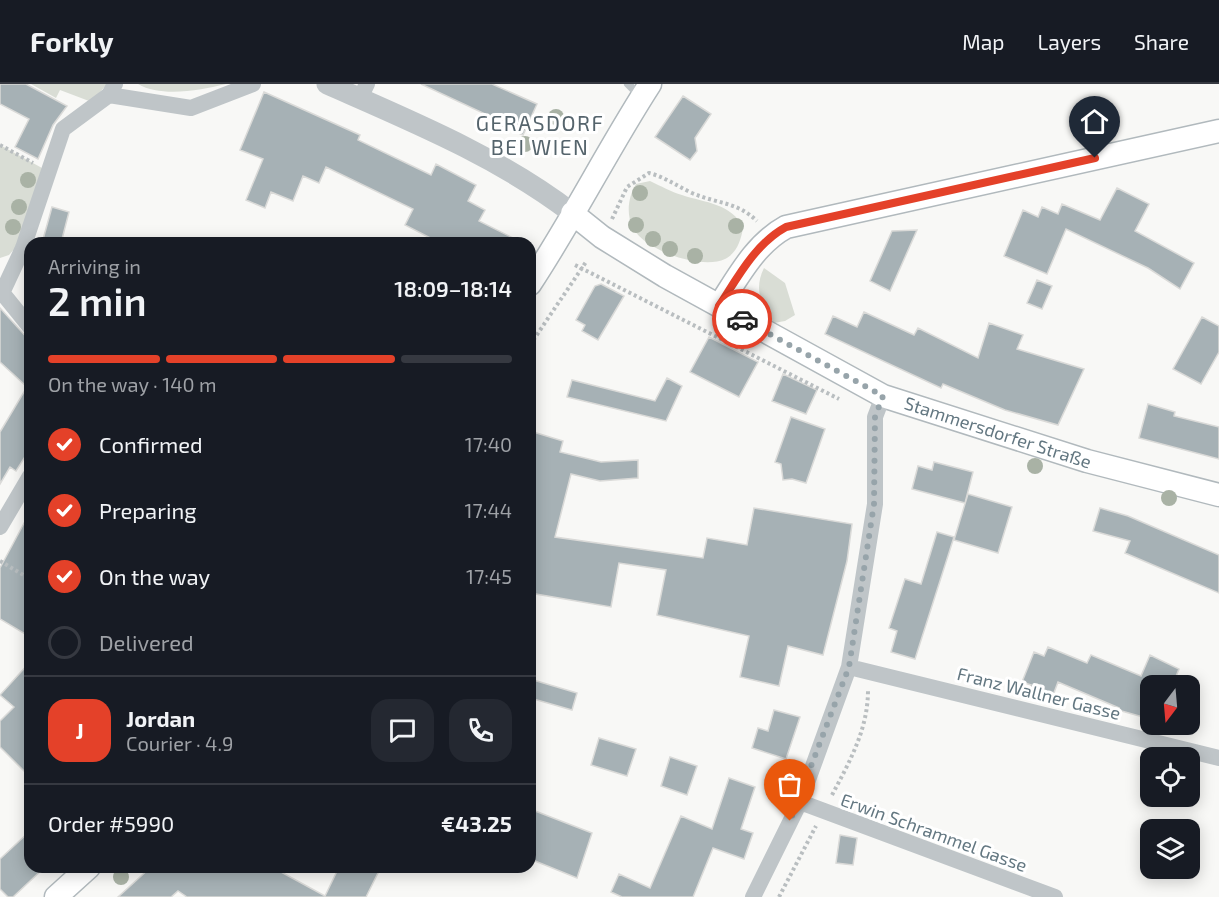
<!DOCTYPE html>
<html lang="en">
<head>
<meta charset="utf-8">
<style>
  body { margin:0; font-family:"Exo 2",sans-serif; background:#242831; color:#f1f3f6; height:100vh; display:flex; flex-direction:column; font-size:22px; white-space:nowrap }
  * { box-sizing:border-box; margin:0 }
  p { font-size:20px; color:#9ea1a6 }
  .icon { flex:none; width:33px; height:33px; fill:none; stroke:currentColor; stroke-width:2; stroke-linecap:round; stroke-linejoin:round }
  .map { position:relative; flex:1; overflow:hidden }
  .side { position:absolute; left:24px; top:153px; width:512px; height:636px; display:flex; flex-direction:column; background:#171b24; border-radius:18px; box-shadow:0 3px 15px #0003 }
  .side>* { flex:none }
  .needle { width:39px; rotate:196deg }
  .controls { position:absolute; left:1140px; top:591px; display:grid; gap:12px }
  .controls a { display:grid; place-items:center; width:60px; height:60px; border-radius:12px; background:#171b24; box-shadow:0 3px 15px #0003; font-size:30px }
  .pin { position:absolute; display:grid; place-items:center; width:51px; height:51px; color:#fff; margin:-62px -26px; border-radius:50% 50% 50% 0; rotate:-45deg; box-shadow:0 0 6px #0007 }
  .pin .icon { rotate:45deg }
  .courier { position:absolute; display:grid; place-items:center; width:60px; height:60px; margin:-30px; border:4px solid #e44129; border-radius:50%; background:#fff; color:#222; box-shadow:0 2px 8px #0007 }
  .headline em { font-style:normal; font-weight:600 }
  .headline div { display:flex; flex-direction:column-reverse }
  .headline { display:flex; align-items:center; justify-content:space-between; height:102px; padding:0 24px }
  h1 { font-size:39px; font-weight:600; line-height:45px }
  .bar { display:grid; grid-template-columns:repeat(4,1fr); gap:9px 6px; align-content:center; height:72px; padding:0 24px }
  .bar i { height:8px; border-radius:4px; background:#363941 }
  .bar .current { background:#e44129 }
  .bar p { grid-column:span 4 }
  .line { display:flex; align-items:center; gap:15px; padding:0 24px; border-top:2px solid #363941 }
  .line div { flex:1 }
  .round { display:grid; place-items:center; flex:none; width:63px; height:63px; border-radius:18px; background:#242831 }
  ol { padding:0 24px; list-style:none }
  li { display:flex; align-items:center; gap:18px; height:66px }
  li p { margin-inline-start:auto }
  li .icon { padding:6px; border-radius:50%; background:#e44129; color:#fff; stroke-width:4 }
  li:last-child { color:#9ea1a6 }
  li i { width:33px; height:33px; border:3px solid #363941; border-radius:50% }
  header { display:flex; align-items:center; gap:36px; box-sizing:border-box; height:84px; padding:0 30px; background:#171b24; border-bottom:2px solid #363941 }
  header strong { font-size:28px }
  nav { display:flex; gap:33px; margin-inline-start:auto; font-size:21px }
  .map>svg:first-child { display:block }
  .green { fill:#d9ddd5 }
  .building { fill:#a6b1b5; stroke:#dadad8; stroke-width:1.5 }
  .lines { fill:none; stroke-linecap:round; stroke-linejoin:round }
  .secondary-casing { stroke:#b1b9bd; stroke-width:25 }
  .path { stroke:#b9bec0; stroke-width:4; stroke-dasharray:3 3; stroke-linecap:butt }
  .service { stroke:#bfc5c8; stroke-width:8 }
  .minor { stroke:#bfc5c8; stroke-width:16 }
  .tertiary { stroke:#bfc5c8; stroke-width:21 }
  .secondary { stroke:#fff; stroke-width:22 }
  .tree { fill:#a9b2a5 }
  .done { stroke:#97a4aa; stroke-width:6; stroke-dasharray:0 10.8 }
  .route { stroke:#e44129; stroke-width:8 }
  .labels { text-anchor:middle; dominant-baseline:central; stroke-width:6; stroke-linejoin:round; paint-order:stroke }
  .street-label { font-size:18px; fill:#637781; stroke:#fff }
  .quarter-label { font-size:21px; letter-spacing:1.5px; fill:#55646c; stroke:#fff }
</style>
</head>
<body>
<header>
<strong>Forkly</strong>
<nav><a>Map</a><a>Layers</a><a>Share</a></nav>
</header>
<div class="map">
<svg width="1219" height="813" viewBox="0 0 1219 813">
  <rect width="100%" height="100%" fill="#f8f8f6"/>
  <!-- green -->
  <path class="green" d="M31,0H107L95,14L89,17L60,6L56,14Z
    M138,0H226C201,6 162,14 138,0Z
    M0,61L42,84L17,162L9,171L0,174Z
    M650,97C661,102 671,108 682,111C705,119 732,119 743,144C741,156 737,169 725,175C702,186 645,167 633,144C626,130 628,113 636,100Z
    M764,184L785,199L795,231L785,237L774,239C760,222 754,204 764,184Z"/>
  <!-- building -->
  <path class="building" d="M0,0H26L67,22L53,41L38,75L15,63L29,35L0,20Z
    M421,0H492L537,20L523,51L494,39L496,35Z
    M264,8L360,51L358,56L431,91L436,80L476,101L468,117L485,126L479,137L523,159H440L405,141L413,125L326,83L319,99L303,92L293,117L271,108L265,124L246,116L263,75L240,66Z
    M683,12L711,30L695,54L697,67L690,76L655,53Z
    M1117,104L1149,120L1135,147L1194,179L1180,205L1148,184L1066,145L1047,190L1004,172L1023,126L1038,133L1042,123L1058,130L1062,120L1100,136Z
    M52,123L69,128L61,159H42Z
    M917,146L890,207L870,197L892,147Z
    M1037,196L1052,202L1042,225L1027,219Z
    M601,200L624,212L598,256L582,247L585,241L576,236L595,202Z
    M0,224L30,257V365L16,387L10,383L0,400V348L27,303L0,278Z
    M864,228L914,251L918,244L978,274L989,239L1023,251L1017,265L1084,285L1058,341L1005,326L943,300L941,304L825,250L833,232L857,243Z
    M1202,233L1219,242V268L1201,300L1173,285Z
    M709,253L758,278L739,313L690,288Z
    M783,290L817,306L806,330L772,317Z
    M667,294L682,302L666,337L567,313L572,296L655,317Z
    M1148,320L1175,328L1174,332L1219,343V375L1139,354Z
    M791,333L825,345L806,399L792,395L783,396L781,380L775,378Z
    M530,347L563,357L560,368L601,378L638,376V394L600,397L571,390L555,453L703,474L707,454L747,461L754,424L852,440L847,477L823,571L788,562L779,602L740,593L749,552L657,531L666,486L619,479L611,523L530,509Z
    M934,378L973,388L965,419L912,405L918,382L932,386Z
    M968,410L1012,423L998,469L954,456Z
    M1100,424L1128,432L1219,471V509L1125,469L1130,457L1093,447Z
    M30,428V553L0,535V484Z
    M937,448L954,453L915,575L891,568L897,547L889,544L905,495L921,500Z
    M1048,563L1087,579L1091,571L1141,592L1150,571L1179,585L1172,602H1150V635L1118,626L1119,624L1058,598L1052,614L1029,605L1031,601L1022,598L1034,568L1044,572Z
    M30,578V693L0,663V637L14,623L0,611Z
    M530,595L577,609L572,626L530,614Z
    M774,626L800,633L786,675L752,664L758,644L768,647Z
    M599,654L636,665L627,692L591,681Z
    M670,673L697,682L687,711L661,702Z
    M729,694L755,703L741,745L753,749L744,775L713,764L693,813H622L611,808L619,790L650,804L681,732L712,745Z
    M530,725L592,749L577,794L530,775Z
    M30,747V783H45L13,813H8L0,805V775Z
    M840,751L857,754L853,781L836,779Z
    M151,783H272L325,812L339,783H381L366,813H187L178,807L171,813H118Z"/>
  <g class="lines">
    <defs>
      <path id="secondary" d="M572,129L602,153L665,192L883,312L1087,377L1219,411
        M530,200C573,135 608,65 650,0
        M719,222C738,193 755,160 786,143L1219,47
        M56,813L89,783"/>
    </defs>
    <!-- secondary casing -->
    <use href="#secondary" class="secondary-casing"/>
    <!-- path -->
    <path class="path" d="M0,61L33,79
      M612,135L627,103L649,89C665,93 677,102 692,109C717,120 736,117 757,137
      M575,181L839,315
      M530,261L586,178
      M0,477L30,495
      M832,711C850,677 868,645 868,606
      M779,813L816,742"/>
    <!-- service -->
    <path class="service" d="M628,0L641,13"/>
    <!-- minor -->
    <path class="minor" d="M109,11L191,24L253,0
      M360,14L367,0
      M0,206L30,243
      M2,209L23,164L63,45L109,11L115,0
      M0,443L30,392
      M849,583L1219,674
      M800,718L1055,813
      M753,813L800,718L849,583L875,420V333L883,312"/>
    <!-- tertiary -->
    <path class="tertiary" d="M327,0C411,37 499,73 572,129"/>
    <!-- secondary -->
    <use href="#secondary" class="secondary"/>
  </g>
  <!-- trees -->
  <g class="tree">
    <circle cx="556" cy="33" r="8"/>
    <circle cx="525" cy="60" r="8"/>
    <circle cx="28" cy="96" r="8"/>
    <circle cx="640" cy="109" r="8"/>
    <circle cx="19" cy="123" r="8"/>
    <circle cx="636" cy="141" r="8"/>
    <circle cx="736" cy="142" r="8"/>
    <circle cx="13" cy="143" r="8"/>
    <circle cx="653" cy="155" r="8"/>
    <circle cx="670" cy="165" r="8"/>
    <circle cx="695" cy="172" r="8"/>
    <circle cx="1035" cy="382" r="8"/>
    <circle cx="1169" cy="414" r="8"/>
    <circle cx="121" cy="793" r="8"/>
  </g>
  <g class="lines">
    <!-- done -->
    <path class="done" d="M742,235L883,312L875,333L874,420L849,583L790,737"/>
    <!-- route -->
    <path class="route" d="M742,235L719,222C738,193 755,160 786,143L1095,74"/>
  </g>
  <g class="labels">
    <!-- street labels -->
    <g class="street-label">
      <text transform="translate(998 348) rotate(18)">Stammersdorfer Straße</text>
      <text transform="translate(1039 609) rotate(14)">Franz Wallner Gasse</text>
      <text transform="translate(934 748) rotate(20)">Erwin Schrammel Gasse</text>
    </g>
    <!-- quarter labels -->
    <g class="quarter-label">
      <text x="540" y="38">GERASDORF<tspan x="540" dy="24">BEI WIEN</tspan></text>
    </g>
  </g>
</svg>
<div class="controls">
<a><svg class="needle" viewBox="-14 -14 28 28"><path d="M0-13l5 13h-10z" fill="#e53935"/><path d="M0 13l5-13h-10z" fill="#9ea1a6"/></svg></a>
<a><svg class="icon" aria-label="locate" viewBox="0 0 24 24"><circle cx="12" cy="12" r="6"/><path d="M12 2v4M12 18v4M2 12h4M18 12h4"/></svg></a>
<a><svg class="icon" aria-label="layers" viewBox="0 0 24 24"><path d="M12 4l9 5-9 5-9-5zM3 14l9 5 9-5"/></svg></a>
</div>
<div class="pin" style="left:790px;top:737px;background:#ea580c"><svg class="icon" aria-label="bag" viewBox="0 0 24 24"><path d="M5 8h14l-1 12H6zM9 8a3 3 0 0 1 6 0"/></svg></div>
<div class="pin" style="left:1095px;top:74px;background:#1f2937"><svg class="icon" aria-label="home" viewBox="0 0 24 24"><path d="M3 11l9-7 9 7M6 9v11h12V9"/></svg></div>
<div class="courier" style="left:742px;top:235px"><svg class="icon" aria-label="car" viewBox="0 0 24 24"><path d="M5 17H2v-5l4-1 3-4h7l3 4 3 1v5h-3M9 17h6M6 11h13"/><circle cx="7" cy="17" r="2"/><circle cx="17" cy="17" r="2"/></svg></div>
<section class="side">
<div class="headline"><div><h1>2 min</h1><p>Arriving in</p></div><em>18:09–18:14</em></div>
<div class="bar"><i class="current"></i><i class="current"></i><i class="current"></i><i></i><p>On the way · 140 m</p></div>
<ol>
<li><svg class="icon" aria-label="check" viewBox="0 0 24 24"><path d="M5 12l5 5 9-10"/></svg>Confirmed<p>17:40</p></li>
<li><svg class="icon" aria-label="check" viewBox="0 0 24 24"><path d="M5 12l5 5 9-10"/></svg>Preparing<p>17:44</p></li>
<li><svg class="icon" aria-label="check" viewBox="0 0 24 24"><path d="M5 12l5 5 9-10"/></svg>On the way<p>17:45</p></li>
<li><i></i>Delivered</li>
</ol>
<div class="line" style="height:108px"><b class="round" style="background:#e44129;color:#fff">J</b><div><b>Jordan</b><p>Courier · 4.9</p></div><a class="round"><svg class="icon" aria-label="chat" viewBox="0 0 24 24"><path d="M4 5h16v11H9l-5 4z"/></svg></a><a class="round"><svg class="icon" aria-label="phone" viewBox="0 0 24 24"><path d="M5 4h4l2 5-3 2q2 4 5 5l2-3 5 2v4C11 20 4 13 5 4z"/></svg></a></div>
<div class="line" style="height:78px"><div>Order #5990</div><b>€43.25</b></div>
</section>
</div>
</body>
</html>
